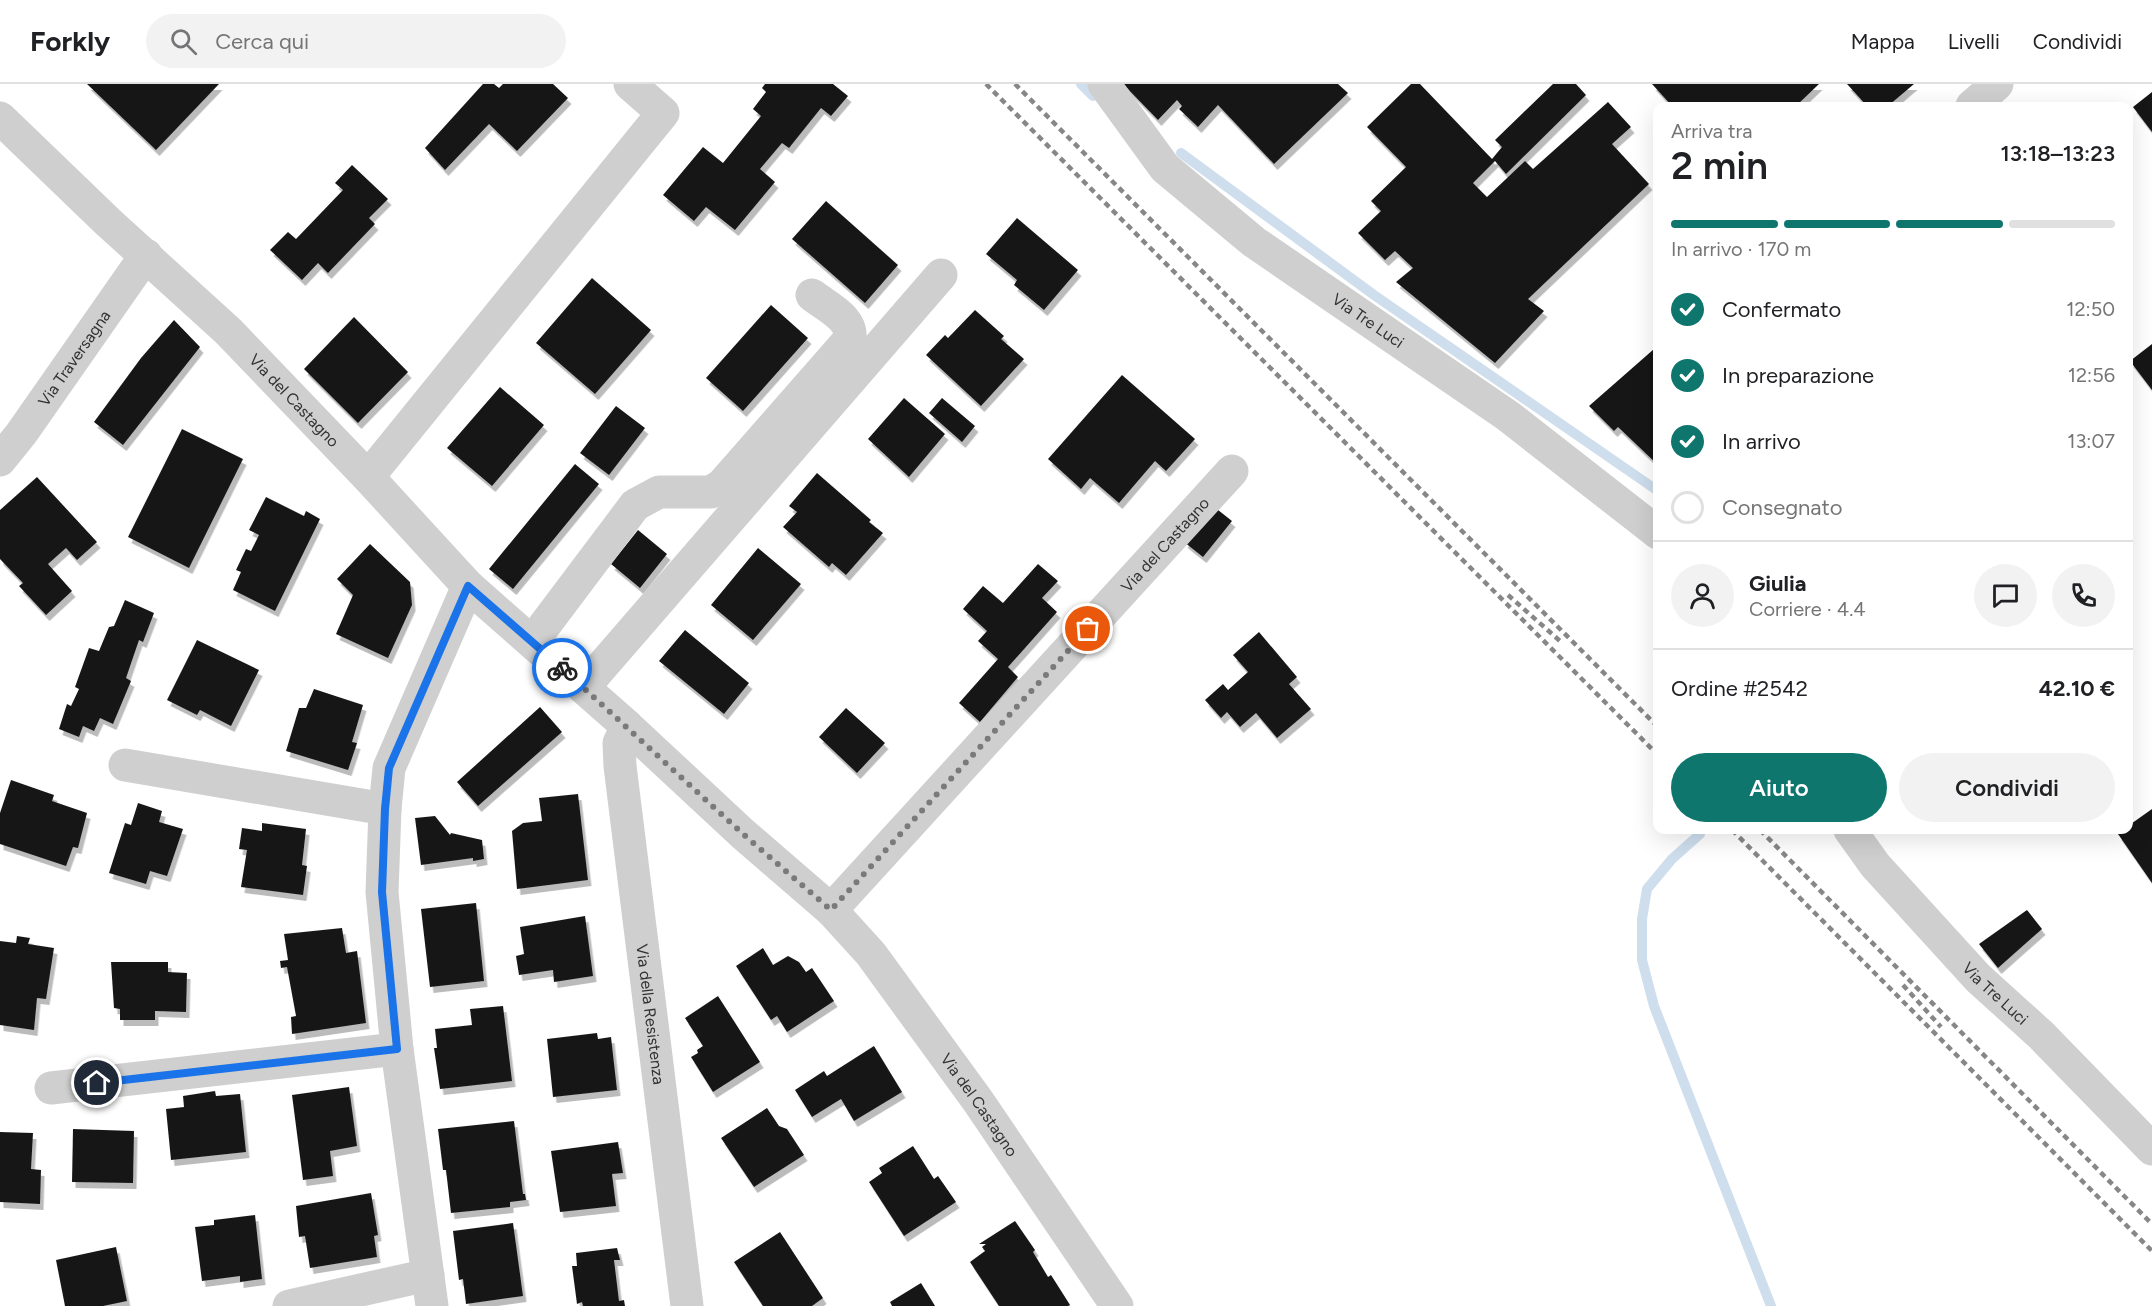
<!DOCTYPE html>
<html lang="it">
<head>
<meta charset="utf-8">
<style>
  body { margin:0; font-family:Figtree,sans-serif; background:#f2f2f2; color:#202124; height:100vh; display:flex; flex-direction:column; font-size:22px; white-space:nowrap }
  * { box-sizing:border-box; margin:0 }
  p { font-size:20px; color:#757577 }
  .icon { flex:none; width:33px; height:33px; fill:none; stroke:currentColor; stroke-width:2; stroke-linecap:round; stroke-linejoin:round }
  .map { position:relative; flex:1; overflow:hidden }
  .drawer { position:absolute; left:1653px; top:18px; width:480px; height:732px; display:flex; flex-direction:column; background:#fff; border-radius:12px; box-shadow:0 6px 24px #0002 }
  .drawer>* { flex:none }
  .pin { position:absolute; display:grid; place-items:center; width:51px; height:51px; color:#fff; margin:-26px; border:3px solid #fff; border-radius:50%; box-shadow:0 2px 6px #0007 }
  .courier { position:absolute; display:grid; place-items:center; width:60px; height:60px; margin:-30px; border:4px solid #1a73e8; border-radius:50%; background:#fff; color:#222; box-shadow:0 2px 8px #0007 }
  .headline em { font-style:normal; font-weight:600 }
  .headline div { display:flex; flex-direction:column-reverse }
  .headline { display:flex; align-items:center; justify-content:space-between; height:102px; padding:0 18px }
  h1 { font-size:39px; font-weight:600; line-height:45px }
  .bar { display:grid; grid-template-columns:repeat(4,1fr); gap:9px 6px; align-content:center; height:72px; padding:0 18px }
  .bar i { height:8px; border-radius:4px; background:#e0e0e0 }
  .bar .current { background:#0f766e }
  .bar p { grid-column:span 4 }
  .line { display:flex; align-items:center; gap:15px; padding:0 18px; border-top:2px solid #e0e0e0 }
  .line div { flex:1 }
  .round { display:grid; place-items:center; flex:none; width:63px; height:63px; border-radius:32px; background:#f2f2f2 }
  ol { padding:0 18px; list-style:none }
  li { display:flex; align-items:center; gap:18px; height:66px }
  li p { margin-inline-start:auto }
  li .icon { padding:6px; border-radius:50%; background:#0f766e; color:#fff; stroke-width:4 }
  li:last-child { color:#757577 }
  li i { width:33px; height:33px; border:3px solid #e0e0e0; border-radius:50% }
  .cta { display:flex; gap:12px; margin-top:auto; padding:12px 18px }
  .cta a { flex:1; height:69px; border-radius:36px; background:#0f766e; color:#fff; font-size:24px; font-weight:600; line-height:69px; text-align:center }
  .cta a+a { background:#f2f2f2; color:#202124 }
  header { display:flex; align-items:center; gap:36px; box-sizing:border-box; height:84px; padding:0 30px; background:#fff; border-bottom:2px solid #e0e0e0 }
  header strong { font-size:28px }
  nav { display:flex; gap:33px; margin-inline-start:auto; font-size:21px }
  .search { width:420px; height:54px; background:#f2f2f2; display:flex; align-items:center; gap:15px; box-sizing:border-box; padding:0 21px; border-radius:33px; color:#757577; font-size:22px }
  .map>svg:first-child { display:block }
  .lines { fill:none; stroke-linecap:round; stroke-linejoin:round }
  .stream { stroke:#cedeed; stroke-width:10 }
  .building { fill:#191919; filter:url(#shadow) }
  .street { stroke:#cfcfcf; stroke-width:33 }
  .rail { stroke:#878787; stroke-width:4.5; stroke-dasharray:6 4.5; stroke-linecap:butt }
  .done { stroke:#7a7a7a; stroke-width:6; stroke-dasharray:0 10.8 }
  .route { stroke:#1a73e8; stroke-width:8 }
  .labels { text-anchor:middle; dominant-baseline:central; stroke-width:6; stroke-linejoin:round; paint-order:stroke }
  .street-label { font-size:16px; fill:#323232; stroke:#fff }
</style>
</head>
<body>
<header>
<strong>Forkly</strong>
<div class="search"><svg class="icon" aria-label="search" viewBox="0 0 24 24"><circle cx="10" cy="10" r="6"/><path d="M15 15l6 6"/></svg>Cerca qui</div>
<nav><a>Mappa</a><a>Livelli</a><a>Condividi</a></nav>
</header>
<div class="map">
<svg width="2152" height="1222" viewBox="0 0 2152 1222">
  <defs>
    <filter id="shadow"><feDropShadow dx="3.5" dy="6" stdDeviation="0" flood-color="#0004"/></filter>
  </defs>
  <rect width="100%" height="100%" fill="#fff"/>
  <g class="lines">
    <!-- stream -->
    <path class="stream" d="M1081,0L1093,12
      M1181,69L1374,211L1658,407
      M1700,750L1672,775L1647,805L1642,835V876L1654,922L1771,1222"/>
  </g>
  <!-- building -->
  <path class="building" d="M87,0H219L156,66Z
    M483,0H494L499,4L503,0H553L568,14L517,67L489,40L445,86L425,64Z
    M765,0H833L848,12L831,32L821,24L789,64L782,59L760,85L775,98L735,146L706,123L694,137L663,111L703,63L723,79L761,32L753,25L766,8L762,4Z
    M1123,0H1338L1348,9L1274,80L1218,21L1198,43L1179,25L1182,22L1177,16L1158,36Z
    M1411,0H1420L1492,75L1502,63L1495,56L1553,0H1576L1586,11L1506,90L1495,77L1473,99L1487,113L1525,77L1533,85L1608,18L1631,43L1612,60L1649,100L1528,215L1544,227L1495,279L1396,198L1413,184L1395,167L1385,176L1358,149L1381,127L1371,117L1406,83L1367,43Z
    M1652,0H1819L1796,22H1672Z
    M1847,0H1914L1888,22H1867Z
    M2152,8V48L2133,23Z
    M352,81L388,115L369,134L375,140L328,189L318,179L302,196L270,166L288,148L296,155L343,106L335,99Z
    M826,117L898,181L865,219L792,155Z
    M1017,134L1078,186L1044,226L1014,201L1017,196L986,170Z
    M592,194L651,246L595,310L536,259Z
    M771,221L808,254L743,327L706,294Z
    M975,226L1004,252L1001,255L1024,275L981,322L926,271L945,251L948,254Z
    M354,233L408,288L358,339L304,285Z
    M174,236L200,263L123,361L94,338L141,274Z
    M2152,260V306L2130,277Z
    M1654,265L1658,270V381L1618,343L1614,347L1589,322Z
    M1122,291L1195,355L1166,387L1155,377L1119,419L1090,394L1081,405L1048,375Z
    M500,303L544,341L492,402L447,364Z
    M904,314L945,350L909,393L868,355Z
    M942,314L975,342L962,358L929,329Z
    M616,322L645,344L609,391L580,369Z
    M182,345L243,375L189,484L128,453Z
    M575,380L599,400L513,505L489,485Z
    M817,389L871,436L869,438L883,449L846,491L832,479L829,483L783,443L797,428L789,422Z
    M37,393L97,458L77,476L66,464L48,480L72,507L46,531L19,502L23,499L0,475V426Z
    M266,413L304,432L306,427L320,435L275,527L233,506L241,488L236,486L246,465L251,467L259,451L249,446Z
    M1213,422L1232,437L1203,473L1184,458Z
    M638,446L667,470L640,504L611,480Z
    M370,460L410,498L412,521L388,574L336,550L353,511L337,495Z
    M758,464L801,500L753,556L711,521Z
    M1038,480L1058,497L1042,514L1057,528L1008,583L1018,593L980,638L959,619L998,575L978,557L987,547L963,525L983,502L1003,519Z
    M125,516L154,529L143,558L139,556L126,594L131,597L113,640L100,634L94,647L83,642L79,653L59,645L67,620L71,622L79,605L75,603L89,564L99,567L109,543L114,542Z
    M685,546L749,599L724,630L659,577Z
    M1259,548L1297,593L1289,600L1311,625L1277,654L1256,629L1240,643L1227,628L1221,634L1205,616L1223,600L1228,606L1248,588L1233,571Z
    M197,556L259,586L231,642L200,626L197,631L167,616Z
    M314,605L363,621L352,658L357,659L348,686L286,667L299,624H306Z
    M540,623L562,648L478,722L457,698Z
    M846,624L885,659L857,689L819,653Z
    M11,696L54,711L52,717L87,729L78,764L73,763L66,782L0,760V729Z
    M578,710L588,796L517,805L512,747L523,739L542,737L539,714Z
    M138,719L162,727L159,738L183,745L167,792L150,787L146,800L109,789L125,739L131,741Z
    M2152,725V799L2118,750L2124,746H2128V742Z
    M435,732L450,751L451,749L482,756L484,775L473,777V774L421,781L415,734Z
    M262,739L306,745L302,781L307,782L303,811L241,803L247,766L239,765L242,744L262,747Z
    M476,819L484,897L430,903L421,825Z
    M2027,826L2042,845L1998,884L1979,860Z
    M585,832L593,892L554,898L553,886L519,891L516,872L524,870L520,843Z
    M342,844L346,869L357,867L366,939L292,950L291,933L296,932L287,883L281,884L280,877L288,876L284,850Z
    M17,852L30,854L28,860L54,864L46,915L37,914L34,946L0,941V857L16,859Z
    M763,864L773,881L788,872L799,878L806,888L812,884L834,917L787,948L777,932L771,936L736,882Z
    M111,878H168V888L187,889L186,928L155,927V936H120V925L114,924Z
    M718,912L760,978L713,1008L691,973L698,969L697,966L703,962L685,934Z
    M503,922L512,997L440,1005L434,964H437L435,945L472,941L470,925Z
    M597,949L598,955L611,953L617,1006L553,1013L547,955Z
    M874,962L902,1008L854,1037L841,1015L812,1033L795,1006L824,987L827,992Z
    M349,1003L357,1062L330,1067L333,1092L303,1096L292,1011Z
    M215,1007L216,1012L240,1010L246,1068L171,1076L166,1025L184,1023L183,1012Z
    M767,1024L779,1042L787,1045L804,1071L754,1103L721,1054Z
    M514,1037L523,1110H525L526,1116L510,1118V1123L451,1129L446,1086H443L438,1045Z
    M73,1045L134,1047L133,1099L72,1098Z
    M0,1048L33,1049L31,1085L41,1086L40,1120L0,1118Z
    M618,1058L623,1089L612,1090L616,1122L560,1128L551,1067Z
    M913,1062L934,1095L938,1092L956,1118L904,1152L869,1098L882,1089L879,1084Z
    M371,1109L378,1151L374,1152L377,1173L310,1184L305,1152L299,1153L296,1122Z
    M255,1131L262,1195L240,1198V1192L202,1197L195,1143L214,1141V1136Z
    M1015,1137L1035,1166L1033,1168L1048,1193L1051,1191L1070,1221L1068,1222H999L970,1178L985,1167L982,1163L986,1160H979Z
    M513,1139L523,1212L466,1220L463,1195L459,1196L453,1147Z
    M780,1148L823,1214L812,1222H763L734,1178Z
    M116,1163L127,1217L103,1222H65L56,1176Z
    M617,1164L620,1176H614L619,1217L624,1216L625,1222H583L582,1218L577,1220L572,1182H577L576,1169Z
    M921,1199L935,1222H892L890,1218Z"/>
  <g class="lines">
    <!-- street -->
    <g class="street">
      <path id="s1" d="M1104,0L1165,84L1254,158L1508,332L1658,449"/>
      <path d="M1972,22L1997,0"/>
      <path id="s2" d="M0,34L108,138L228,247L368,393L468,502L627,642L743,750L831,826L871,870L978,1017L1117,1222"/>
      <path id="s3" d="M0,376L21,350L146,171"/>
      <path d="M368,393L663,29L630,0"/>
      <path d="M532,558L635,421L659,408H711L722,401L850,255C853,234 827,223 812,211"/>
      <path d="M584,603L941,191"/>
      <path id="s4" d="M627,642L619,659L620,682L687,1222"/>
      <path d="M125,681L385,725"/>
      <path id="s5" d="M1850,746L1875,781L1978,894L2041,951L2152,1065"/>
      <path id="s6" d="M831,826L1232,387"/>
      <path d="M51,1004L397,965"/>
      <path d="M289,1222L428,1191"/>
      <path d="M432,1222L397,965L382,808L385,725L389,684L468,502"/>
    </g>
    <!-- rail -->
    <path class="rail" d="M986,0L1658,671
      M1015,0L1658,643
      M1508,511L1560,557
      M1732,746L2152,1167
      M1760,746L2152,1140
      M1903,901L1941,943"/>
  </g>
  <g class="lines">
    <!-- done -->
    <path class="done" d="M562,584L743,750L831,826L1088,545"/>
    <!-- route -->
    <path class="route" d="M97,999L397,965L382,808L385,725L389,684L468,502L562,584"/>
  </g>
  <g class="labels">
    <!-- street labels -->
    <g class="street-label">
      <text stroke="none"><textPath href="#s1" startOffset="358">Via Tre Luci</textPath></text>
      <text stroke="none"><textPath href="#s3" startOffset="126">Via Traversagna</textPath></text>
      <text stroke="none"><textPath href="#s2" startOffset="408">Via del Castagno</textPath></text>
      <text stroke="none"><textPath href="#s6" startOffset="495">Via del Castagno</textPath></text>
      <text stroke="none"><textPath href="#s5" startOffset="219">Via Tre Luci</textPath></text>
      <text stroke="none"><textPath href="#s4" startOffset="292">Via della Resistenza</textPath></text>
      <text stroke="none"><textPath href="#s2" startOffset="1394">Via del Castagno</textPath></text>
    </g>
  </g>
</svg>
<div class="pin" style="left:1088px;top:545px;background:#ea580c"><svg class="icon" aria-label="bag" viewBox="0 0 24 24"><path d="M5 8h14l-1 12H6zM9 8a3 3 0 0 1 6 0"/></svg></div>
<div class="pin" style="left:97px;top:999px;background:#1f2937"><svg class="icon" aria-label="home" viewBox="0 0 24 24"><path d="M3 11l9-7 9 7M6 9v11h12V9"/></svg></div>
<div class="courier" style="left:562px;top:584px"><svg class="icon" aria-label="bike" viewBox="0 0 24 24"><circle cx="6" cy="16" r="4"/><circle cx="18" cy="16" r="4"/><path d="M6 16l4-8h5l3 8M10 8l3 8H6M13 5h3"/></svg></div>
<section class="drawer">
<div class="headline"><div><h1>2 min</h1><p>Arriva tra</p></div><em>13:18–13:23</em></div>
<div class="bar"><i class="current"></i><i class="current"></i><i class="current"></i><i></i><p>In arrivo · 170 m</p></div>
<ol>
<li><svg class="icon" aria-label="check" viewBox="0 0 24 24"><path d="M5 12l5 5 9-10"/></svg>Confermato<p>12:50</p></li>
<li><svg class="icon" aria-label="check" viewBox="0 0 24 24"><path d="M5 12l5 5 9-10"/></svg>In preparazione<p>12:56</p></li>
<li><svg class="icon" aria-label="check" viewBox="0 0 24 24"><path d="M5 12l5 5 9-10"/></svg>In arrivo<p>13:07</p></li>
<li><i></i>Consegnato</li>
</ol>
<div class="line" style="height:108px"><a class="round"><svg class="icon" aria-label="person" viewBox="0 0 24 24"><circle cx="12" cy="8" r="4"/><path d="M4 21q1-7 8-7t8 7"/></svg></a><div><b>Giulia</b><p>Corriere · 4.4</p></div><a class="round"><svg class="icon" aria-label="chat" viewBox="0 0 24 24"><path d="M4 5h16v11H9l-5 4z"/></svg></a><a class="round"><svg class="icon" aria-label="phone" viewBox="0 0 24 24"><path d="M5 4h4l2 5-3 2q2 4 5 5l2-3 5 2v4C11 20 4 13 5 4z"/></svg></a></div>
<div class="line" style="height:78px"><div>Ordine #2542</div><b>42.10 €</b></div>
<div class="cta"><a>Aiuto</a><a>Condividi</a></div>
</section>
</div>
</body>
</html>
